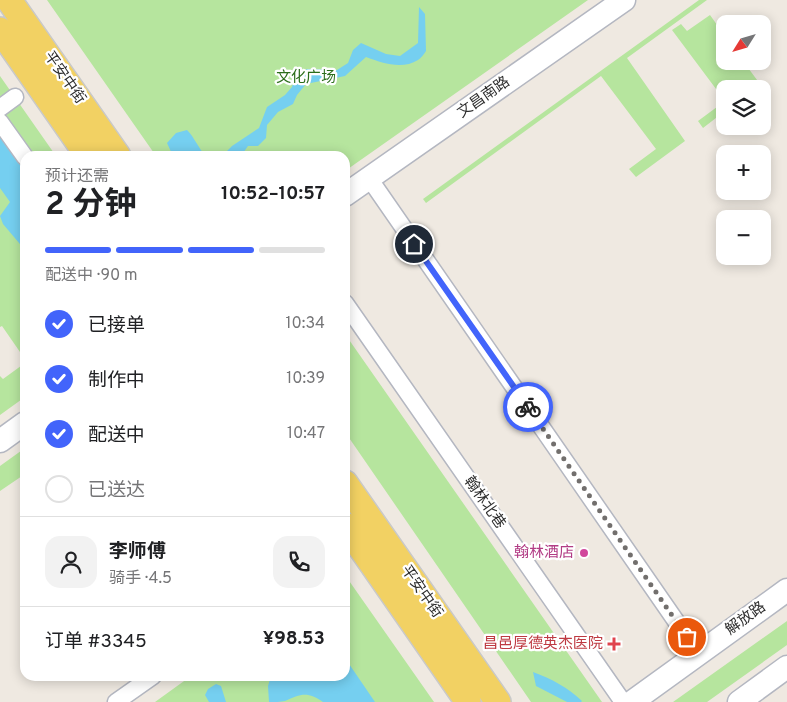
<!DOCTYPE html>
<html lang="zh">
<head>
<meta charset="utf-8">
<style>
  body { margin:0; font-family:Overpass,"Noto Sans SC",sans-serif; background:#f2f2f2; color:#202124; height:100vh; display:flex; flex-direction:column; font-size:19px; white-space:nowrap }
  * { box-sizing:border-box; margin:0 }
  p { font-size:16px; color:#757577 }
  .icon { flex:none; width:28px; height:28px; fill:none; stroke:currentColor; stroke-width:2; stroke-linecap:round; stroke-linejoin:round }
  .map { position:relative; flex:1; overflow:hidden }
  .drawer { position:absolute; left:20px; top:151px; width:330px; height:530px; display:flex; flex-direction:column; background:#fff; border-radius:15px; box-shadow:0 2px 12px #0003 }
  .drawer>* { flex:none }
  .needle { width:32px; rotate:233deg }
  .fabs { position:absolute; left:716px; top:15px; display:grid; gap:10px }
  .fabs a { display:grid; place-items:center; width:55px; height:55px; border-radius:10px; background:#fff; box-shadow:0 2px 12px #0003; font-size:25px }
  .pin { position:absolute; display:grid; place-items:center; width:42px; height:42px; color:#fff; margin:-21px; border:2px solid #fff; border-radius:50%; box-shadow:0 1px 5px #0007 }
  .courier { position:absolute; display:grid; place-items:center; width:50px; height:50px; margin:-25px; border:4px solid #4264fb; border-radius:50%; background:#fff; color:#222; box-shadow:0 1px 6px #0007 }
  .overview em { font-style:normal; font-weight:700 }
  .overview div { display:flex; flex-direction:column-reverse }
  .overview { display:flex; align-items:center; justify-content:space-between; height:85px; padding:0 25px }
  h1 { font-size:32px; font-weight:700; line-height:38px }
  .bar { display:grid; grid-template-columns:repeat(4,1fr); gap:8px 5px; align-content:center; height:60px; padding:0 25px }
  .bar i { height:6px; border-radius:4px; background:#e0e0e0 }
  .bar .on { background:#4264fb }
  .bar p { grid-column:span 4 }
  .line { display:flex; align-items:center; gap:12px; padding:0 25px; border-top:1px solid #e0e0e0 }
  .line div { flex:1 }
  .round { display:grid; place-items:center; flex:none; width:52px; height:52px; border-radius:15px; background:#f2f2f2 }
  ol { padding:0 25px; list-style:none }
  li { display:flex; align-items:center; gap:15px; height:55px }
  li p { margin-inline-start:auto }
  li .icon { padding:5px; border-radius:50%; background:#4264fb; color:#fff; stroke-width:4 }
  li:last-child { color:#757577 }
  li i { width:28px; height:28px; border:2px solid #e0e0e0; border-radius:50% }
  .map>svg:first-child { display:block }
  .green { fill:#b6e59e }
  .water { fill:#75cff0 }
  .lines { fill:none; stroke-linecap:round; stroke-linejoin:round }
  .street-casing { stroke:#b4b7c1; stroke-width:19 }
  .secondary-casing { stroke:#b4b7c1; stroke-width:25 }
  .primary-casing { stroke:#c9c9c9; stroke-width:28 }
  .street { stroke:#fff; stroke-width:16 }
  .secondary { stroke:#fff; stroke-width:22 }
  .primary { stroke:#f2d163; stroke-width:25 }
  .done { stroke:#726f6d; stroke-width:5; stroke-dasharray:0 9 }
  .route { stroke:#4264fb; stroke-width:6 }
  .hotel-dot { fill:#d1479c; stroke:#fff; stroke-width:2 }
  .health-dot { fill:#e0444e; stroke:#fff; stroke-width:2 }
  .labels { text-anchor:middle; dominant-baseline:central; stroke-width:4.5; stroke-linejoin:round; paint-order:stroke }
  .street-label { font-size:15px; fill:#2e2e2e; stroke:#fff }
  .park-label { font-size:15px; fill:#2c6e1b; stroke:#fff }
  .hotel-label { font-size:15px; fill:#b23c85; stroke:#fff; text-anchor:end }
  .health-label { font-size:15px; fill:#be3a42; stroke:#fff; text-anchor:end }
</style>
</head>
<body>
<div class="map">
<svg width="787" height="702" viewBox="0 0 787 702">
  <rect width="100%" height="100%" fill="#efe9e1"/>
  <!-- green -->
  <path class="green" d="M47,0H588L345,171V156H156Z
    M699,0H707L627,58L685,141L636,177L629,169L656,149L601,76L426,203L423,199Z
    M710,15L725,36V61H743L760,84L754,89H725V111L703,128L698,121L725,101L672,30L681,24L687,31Z
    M0,76L56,156H25V349L20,352L2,326L0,327Z
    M345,334L602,702H531L345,432Z
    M25,363V397L0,415V376L3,379Z
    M25,448V474L0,491V466Z
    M345,575L434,702H155L191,676H345Z
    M787,621V645L707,702H673Z"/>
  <!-- water -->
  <path class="water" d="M419,7L425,14L426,51C424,54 421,58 418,60C402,70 382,63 366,57L345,76L306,84L297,95L293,104L278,112L267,125L266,138L258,146H248L241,156H222L232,146L259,128L267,107L285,95L292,87L296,75L307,69L337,70L348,63L353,50L361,43L386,54L400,56L418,43Z
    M0,128L25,164V250L3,224L0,216L10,202L0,188Z
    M187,130C195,138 198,148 206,156H173L167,143L176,133Z
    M345,658L375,702H323C308,691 300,694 285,701C281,702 274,702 269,702L268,686L271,676H345Z
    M533,672C552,679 567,687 582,701L581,702H567L536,686Z
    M216,684L221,686L226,702H209L205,695L208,689Z"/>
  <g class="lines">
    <defs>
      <path id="street" d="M0,108L15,97
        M0,122L25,157
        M369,178L698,653
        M345,303L623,702
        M116,702L153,676"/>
      <path id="secondary" d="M345,195L624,0
        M0,441L25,423
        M632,702L787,590
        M739,702L787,667"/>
      <path id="primary" d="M9,0L118,156
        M0,30L88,156
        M345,483L498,702
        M345,525L468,702"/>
    </defs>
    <!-- street casing -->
    <use href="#street" class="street-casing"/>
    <!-- secondary casing -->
    <use href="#secondary" class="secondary-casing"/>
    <!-- primary casing -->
    <use href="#primary" class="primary-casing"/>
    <!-- street -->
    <use href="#street" class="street"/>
    <!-- secondary -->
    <use href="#secondary" class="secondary"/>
    <!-- primary -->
    <use href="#primary" class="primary"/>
  </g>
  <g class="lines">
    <!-- done -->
    <path class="done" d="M528,407L687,637"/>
    <!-- route -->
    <path class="route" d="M414,244L528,407"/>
  </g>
  <!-- markers -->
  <circle class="hotel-dot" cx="584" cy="553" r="5"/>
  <path class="health-dot" d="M611.5 636.5h5v5h5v5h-5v5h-5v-5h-5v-5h5z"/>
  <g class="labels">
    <!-- street labels -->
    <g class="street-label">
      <text transform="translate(64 78) rotate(55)">平安中街</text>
      <text transform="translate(484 98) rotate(-35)">文昌南路</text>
      <text transform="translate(484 503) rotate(55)">翰林北巷</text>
      <text transform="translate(421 592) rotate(55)">平安中街</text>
      <text transform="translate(746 619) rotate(-36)">解放路</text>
    </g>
    <!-- park labels -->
    <g class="park-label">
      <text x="306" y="78">文化广场</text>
    </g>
    <!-- hotel labels -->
    <g class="hotel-label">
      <text x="574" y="553">翰林酒店</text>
    </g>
    <!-- health labels -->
    <g class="health-label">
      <text x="603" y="644">昌邑厚德英杰医院</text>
    </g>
  </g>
</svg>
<div class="fabs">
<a><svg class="needle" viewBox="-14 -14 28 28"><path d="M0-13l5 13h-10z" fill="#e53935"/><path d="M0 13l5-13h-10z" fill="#757577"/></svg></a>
<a><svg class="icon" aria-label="layers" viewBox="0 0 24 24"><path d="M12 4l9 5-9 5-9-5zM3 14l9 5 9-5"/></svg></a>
<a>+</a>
<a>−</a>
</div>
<div class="pin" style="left:687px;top:637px;background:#ea580c"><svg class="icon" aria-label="bag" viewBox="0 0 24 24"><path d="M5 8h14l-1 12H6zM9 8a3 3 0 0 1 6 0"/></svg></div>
<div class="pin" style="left:414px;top:244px;background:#1f2937"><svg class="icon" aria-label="home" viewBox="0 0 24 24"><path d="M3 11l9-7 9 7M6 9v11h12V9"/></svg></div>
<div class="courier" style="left:528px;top:407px"><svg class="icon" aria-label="bike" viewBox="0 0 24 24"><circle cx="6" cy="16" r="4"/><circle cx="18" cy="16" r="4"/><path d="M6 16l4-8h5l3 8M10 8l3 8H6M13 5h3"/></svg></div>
<section class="drawer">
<div class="overview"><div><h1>2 分钟</h1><p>预计还需</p></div><em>10:52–10:57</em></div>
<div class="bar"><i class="on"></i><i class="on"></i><i class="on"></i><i></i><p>配送中 · 90 m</p></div>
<ol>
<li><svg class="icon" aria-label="check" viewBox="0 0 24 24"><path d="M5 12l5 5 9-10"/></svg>已接单<p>10:34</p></li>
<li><svg class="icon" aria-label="check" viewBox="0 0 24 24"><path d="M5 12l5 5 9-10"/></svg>制作中<p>10:39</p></li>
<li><svg class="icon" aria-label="check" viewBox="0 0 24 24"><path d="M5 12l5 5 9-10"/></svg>配送中<p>10:47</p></li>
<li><i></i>已送达</li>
</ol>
<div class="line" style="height:90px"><a class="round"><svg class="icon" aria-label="person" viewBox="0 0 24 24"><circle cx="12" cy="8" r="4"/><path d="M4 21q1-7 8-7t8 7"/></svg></a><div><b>李师傅</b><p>骑手 · 4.5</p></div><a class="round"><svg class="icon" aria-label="phone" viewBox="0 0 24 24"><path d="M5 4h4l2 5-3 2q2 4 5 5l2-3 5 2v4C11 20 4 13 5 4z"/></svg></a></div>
<div class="line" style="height:65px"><div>订单 #3345</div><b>¥98.53</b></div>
</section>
</div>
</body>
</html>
